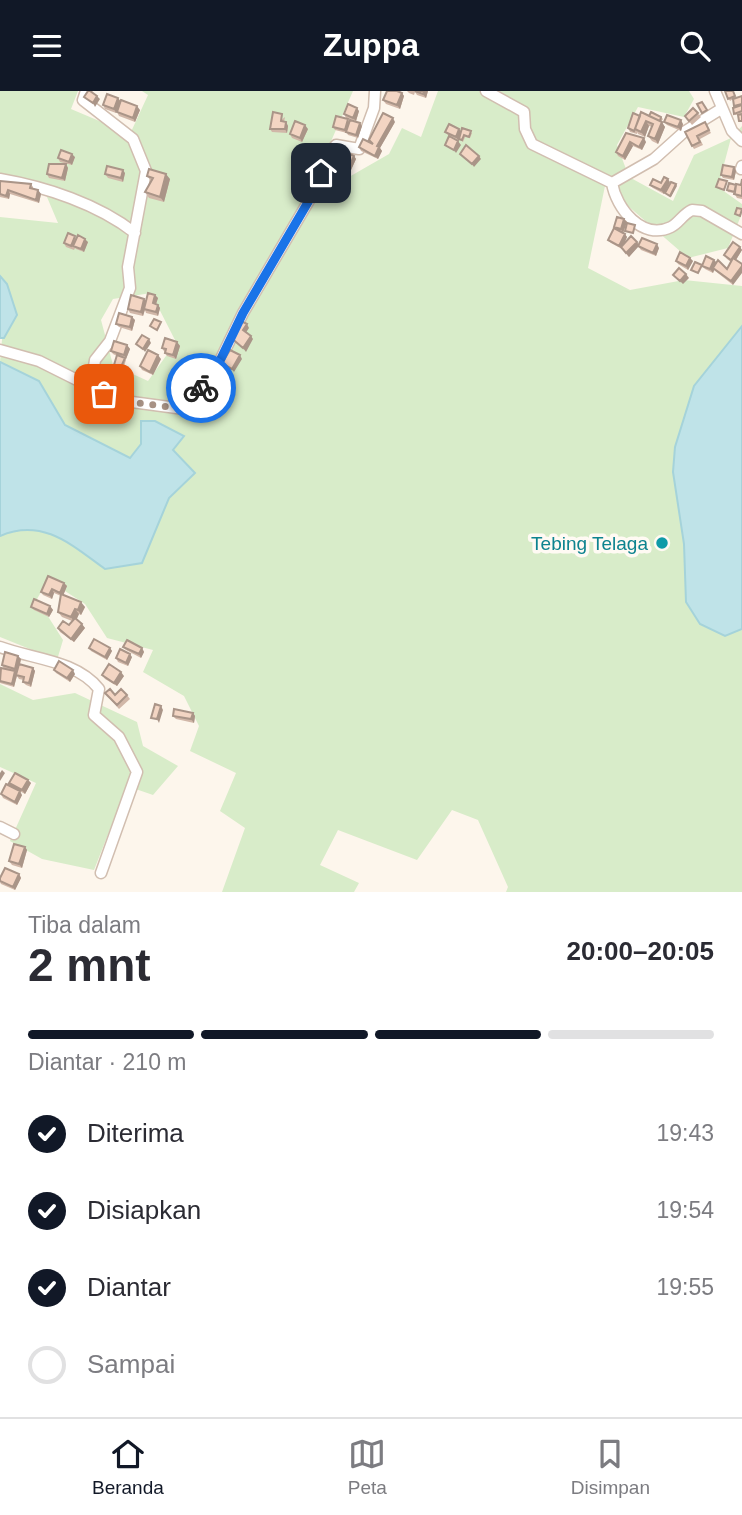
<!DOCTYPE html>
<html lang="id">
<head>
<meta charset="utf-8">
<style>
  body { margin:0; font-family:Arial,sans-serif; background:#f2f2f3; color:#2b2b33; height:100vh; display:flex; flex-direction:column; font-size:26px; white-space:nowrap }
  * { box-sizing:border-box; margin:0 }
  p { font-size:23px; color:#7c7c81 }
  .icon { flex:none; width:38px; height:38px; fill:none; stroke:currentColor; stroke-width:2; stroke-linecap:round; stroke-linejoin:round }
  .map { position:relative; height:801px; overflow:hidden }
  .panel { display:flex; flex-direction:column; background:#fff; flex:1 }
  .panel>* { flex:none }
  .pin { position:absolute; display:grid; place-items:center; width:60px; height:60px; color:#fff; margin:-30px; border-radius:14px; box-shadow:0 4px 10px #0006 }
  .courier { position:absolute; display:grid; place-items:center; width:70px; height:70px; margin:-35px; border:5px solid #1a73e8; border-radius:50%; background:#fff; color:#222; box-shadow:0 2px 9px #0007 }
  .head em { font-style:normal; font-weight:700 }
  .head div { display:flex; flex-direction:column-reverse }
  .head { display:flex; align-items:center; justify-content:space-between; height:119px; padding:0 28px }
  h1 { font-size:46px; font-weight:700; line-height:52px }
  .bar { display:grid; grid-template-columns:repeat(4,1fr); gap:10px 7px; align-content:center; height:84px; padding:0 28px }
  .bar i { height:9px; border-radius:5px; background:#e1e1e2 }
  .bar .current { background:#111827 }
  .bar p { grid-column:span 4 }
  ol { padding:0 28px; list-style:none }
  li { display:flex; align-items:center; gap:21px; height:77px }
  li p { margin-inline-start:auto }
  li .icon { padding:7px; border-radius:50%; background:#111827; color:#fff; stroke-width:4 }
  li:last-child { color:#7c7c81 }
  li i { width:38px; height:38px; border:4px solid #e1e1e2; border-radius:50% }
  header { display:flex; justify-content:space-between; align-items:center; height:91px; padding:0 28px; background:#111827; color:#fff; font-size:32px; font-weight:700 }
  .menu { display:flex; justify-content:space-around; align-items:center; height:98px; border-top:2px solid #e1e1e2; background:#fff; font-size:19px; color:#7c7c81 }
  .menu a { display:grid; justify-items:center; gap:4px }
  .menu .current { color:#111827 }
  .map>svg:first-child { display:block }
  .green { fill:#d8ecc9; fill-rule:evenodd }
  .water { fill:#bfe3e8; stroke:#a5d3da; stroke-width:2 }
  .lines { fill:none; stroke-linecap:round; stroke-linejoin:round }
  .minor-casing { stroke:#d1beb0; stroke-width:13 }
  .minor { stroke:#fff; stroke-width:10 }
  .wall { fill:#d1b7a8 }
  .shaded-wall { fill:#aa9588 }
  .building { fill:#f3d5c3; stroke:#aa9588; stroke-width:2 }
  .done { stroke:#a89285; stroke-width:7; stroke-dasharray:0 12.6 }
  .route { stroke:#1a73e8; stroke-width:9 }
  .culture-dot { fill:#0f9aa8; stroke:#fffaf3; stroke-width:2.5 }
  .labels { text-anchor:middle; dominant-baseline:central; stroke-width:7; stroke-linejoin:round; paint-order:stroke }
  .culture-label { font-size:19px; fill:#0d838f; stroke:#fffaf3; text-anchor:end }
</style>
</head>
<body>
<header><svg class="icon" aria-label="menu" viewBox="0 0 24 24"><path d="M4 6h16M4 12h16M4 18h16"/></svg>Zuppa<svg class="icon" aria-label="search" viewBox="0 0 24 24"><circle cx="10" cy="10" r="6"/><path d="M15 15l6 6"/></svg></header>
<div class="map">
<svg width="742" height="801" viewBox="0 0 742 801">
  <rect width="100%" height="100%" fill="#fdf6ec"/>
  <!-- green -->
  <path class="green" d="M0,0H78L71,18L130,43L148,4L142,0H353L318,80L342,90L389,63L402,37L421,46L438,0H689L694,8L684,26L638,16L617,54L629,86L673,110L694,64L731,47L742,35V51L731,47L718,96L742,113V122L728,157L688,167L605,95L588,177L630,199L684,189L742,195V235L694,295L684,453L686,511L725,545L742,538V801H506L508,796L478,729L452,719L417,769L338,739L320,774L359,792L354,801H222L245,737L220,720L236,682L190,660L199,635L184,605L143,581L153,559L107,547L85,513L48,489L37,508L63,549L57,569L0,546V445C43,426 72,455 105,478L142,472L169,407L195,382L173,359L183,345L141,353L130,367L105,357L65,334L39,290L0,271L7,193L0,185V126L58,132L44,99L0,92ZM151,202L176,251L148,290L113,274L101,229L113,208Z
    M0,593L33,609L75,602L137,631L143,655L178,675L153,704L127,695L94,779L42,768L10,750L36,692L0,676Z"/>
  <!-- water -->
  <path class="water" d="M0,185L7,193L17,224L4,247H0Z
    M742,235V538L725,545L700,533L686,511L684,453L673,381L675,356L694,295Z
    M0,271L39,290L65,334L130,367L141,353V330H155L184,345L173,359L195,382L169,407L142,472L105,478C73,455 43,426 0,445Z"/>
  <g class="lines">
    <defs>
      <path id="minor" d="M86,0L83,9L133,48L146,80L128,176L130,197L110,250L95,269L91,296
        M486,0L524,21L525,38L532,53L612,92C616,117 642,150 671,136C679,132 683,123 692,119L702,120L742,143
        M715,0L732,40L742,50
        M741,78L742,75
        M0,88C46,96 98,113 135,142
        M612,92L654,68L684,41L721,18
        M0,259L39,270L117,309L184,318L215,280L243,222L314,101L329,62L336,54L359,58L374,17L375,0
        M0,556C32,568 76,569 99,598L94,624L119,646L137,681L101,782
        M0,736L14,743"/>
    </defs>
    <!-- minor casing -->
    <use href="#minor" class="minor-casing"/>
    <!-- minor -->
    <use href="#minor" class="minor"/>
  </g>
  <!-- wall -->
  <path class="wall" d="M387,0H400L404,5L400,18L386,13L383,9Z
    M407,0H428L426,7L417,4L415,1L414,4L409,2Z
    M725,0H733L736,7L742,5V23L735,24L734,23L735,16L733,8L730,10Z
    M118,7L121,11L116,22L105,18L103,14Z
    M693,17L701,26L692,34L685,25Z
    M140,19L135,31L119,25L117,21Z
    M359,20L356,30L346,27L344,23Z
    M640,25L661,26L663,28L661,31L665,36L658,53L652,50L648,45L652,36L649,35L645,46L638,43L637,41V43L630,41L628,37Z
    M285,26L284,31H286L288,35L287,42L272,41L270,38Z
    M349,30L362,35L358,47L348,44L347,42L335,39L333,36Z
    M395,31L380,57L382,60L378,68L361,60L359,56L370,52Z
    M664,31L683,33L681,40L667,34Z
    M705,31L711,42L700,48L703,54L694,58L692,55Z
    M308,38L302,51L292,47L290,43Z
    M461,40L472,42L470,47L465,46L463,51L459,48L458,49L448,44L445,41Z
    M626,42L646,51L642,59L633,55L625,69L618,65L616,61Z
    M354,65L356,68L351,79L339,74L336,70Z
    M75,66L72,74L60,71L58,67Z
    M66,73L68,77L65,90L49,87L47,83Z
    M734,76L736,80L734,89L723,87L721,84Z
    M125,82L123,91L108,87L105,83Z
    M147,85L170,88L164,111L149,107L145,101L151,90Z
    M742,88V108L737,107L734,102L728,101L727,99L741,94Z
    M0,90L31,93L33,96V98L38,99L41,103L39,112L10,103L9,108L0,106Z
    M670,91L664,103L653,97L650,94Z
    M627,131L623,142L627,146L624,152L637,151L639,154L659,157L656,165L641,159L638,155L629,166L622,158L611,152L608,149L616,138L614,136Z
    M76,147L88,151L84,161L76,158L75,157L74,159L66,156L64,152Z
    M740,156L742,159L736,169L733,194L714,179L713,182L705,178L702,175L714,169L716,171L727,178L731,171L727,168L724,164Z
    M690,167L693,170L688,179L678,173L676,170Z
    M155,204L158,207L156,213L158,214L160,217L158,225L146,222L145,219L143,225L130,222L128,218L144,208L146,210Z
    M132,226L135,229L132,240L119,236L116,233Z
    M177,251L180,255L176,268L167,265L162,257Z
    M127,254L130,258L126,268L125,267L126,269L123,278L116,275L114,274L117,265L113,263L111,260Z
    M161,268L153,284L142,279L140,275Z
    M64,492L67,495L63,504L85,516L81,524L79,523L76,529L85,537L74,551L60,541L58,537L69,534L72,530L62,526L58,521L61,505L54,502L52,508L43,504L41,501Z
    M50,515L53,519L49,526L34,519L31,516Z
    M123,556L142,557L144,561L141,567L126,559Z
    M89,557H110L112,560L107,569L91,560Z
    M18,565L21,568L20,573L33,577L35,580L31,596L26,594L23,591L24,589L19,588L17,585L14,596L0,592V581L4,578L2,574Z
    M132,566L128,575L118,571L116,567Z
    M54,579L75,583L70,591L56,582Z
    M102,584L124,585L117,595L105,588Z
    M105,602L127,604L130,608L119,618Z
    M193,622L195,625L194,632L176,628L173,625Z
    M28,689L31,692L25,703L12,696L9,692Z
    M1,703L22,704L17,714L3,707Z
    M25,756L27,759L22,777L12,774L9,770Z
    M19,783L21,787L15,799L1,793L0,791V787Z"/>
  <!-- shaded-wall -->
  <path class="shaded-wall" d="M424,0H428L426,7L423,3Z
    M402,2L404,5L400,18L397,14Z
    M97,5L100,8L95,16L93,12Z
    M118,7L121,11L116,22L114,18Z
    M137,15L140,19L135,31L133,27Z
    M357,17L359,20L356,30L353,27Z
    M393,27L395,31L380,57L382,60L378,68L375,65L377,55Z
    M681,29L683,33L681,40L678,36Z
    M646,30L649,35L645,46L641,41Z
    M286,31L288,35L287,42L285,38Z
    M662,31L665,36L658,53L655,48Z
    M360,32L362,35L358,47L356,44Z
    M305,34L308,38L302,51L300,47Z
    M459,38L462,41L458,49L456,46Z
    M644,47L646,51L642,59L639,56Z
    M458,50L461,54L456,62L454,59Z
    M630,51L633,55L625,69L623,65Z
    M72,63L75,66L72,74L69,71Z
    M354,65L356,68L351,79L349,76Z
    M479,65L481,68L474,76L472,73Z
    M66,73L68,77L65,90L62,87Z
    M734,76L736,80L734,89L732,86Z
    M123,79L125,82L123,91L121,87Z
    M166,83L170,88L164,111L160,106Z
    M668,88L670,91L664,103L661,99Z
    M676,93L677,95L671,106L670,105Z
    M8,99L10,103L9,108L6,105Z
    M38,99L41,103L39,112L36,109Z
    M624,128L627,131L623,142L621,138Z
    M625,143L627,146L622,158L619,155Z
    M85,148L88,151L84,161L81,158Z
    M637,151L639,155L629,166L626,162Z
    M657,153L659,157L656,165L653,162Z
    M740,156L742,159L734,172L731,169Z
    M690,167L693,170L688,179L686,175Z
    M714,169L717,172L713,182L710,178Z
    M742,175V182L733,194L731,190Z
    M686,183L689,187L683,193L680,190Z
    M155,204L158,207L155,216L153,212Z
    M144,208L147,211L143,225L141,221Z
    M158,214L160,217L158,225L156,221Z
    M132,226L135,229L132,240L130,236Z
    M247,233L249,237L245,243L243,239Z
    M251,245L253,248L246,261L243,257Z
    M149,248L151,252L145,261L143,258Z
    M177,251L180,255L176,268L173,264Z
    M127,254L130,258L126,268L124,264Z
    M158,264L161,268L153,284L150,281Z
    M240,264L242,268L234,281L232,278Z
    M64,492L67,495L63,505L60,502Z
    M52,498L54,502L52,508L49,504Z
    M81,511L85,516L81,524L78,519Z
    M50,515L53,519L49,526L47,523Z
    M75,518L79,523L75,532L71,526Z
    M82,533L85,537L74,551L71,548Z
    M110,557L112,560L107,569L105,566Z
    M142,557L144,561L141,567L139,563Z
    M130,563L132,566L128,575L126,572Z
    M18,565L21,568L18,581L15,578Z
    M33,577L35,580L31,596L29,592Z
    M73,579L75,583L70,591L67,587Z
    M15,580L17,584L14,596L12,593Z
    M121,581L124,585L117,595L114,592Z
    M161,615L163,619L159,632L157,628Z
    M193,622L195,625L194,632L191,628Z
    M2,679L5,682L0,690V682Z
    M28,689L31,692L25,703L22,699Z
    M20,700L22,704L17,714L15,711Z
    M25,756L27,759L22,777L19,773Z
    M19,783L21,787L15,799L13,796Z"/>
  <!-- building -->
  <path class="building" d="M88,0H90L97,5L93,12L84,6Z
    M387,0H397L402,2L397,14L383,9Z
    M415,0H424L423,3Z
    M725,0H733L735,5L728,8Z
    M107,3L118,7L114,18L103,14Z
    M742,5V13L734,15L733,8Z
    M121,9L137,15L133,27L117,21Z
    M702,11L707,19L702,22L697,13Z
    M348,13L357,17L353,27L344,23Z
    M742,14V20L734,23L733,17Z
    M693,17L698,22L689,30L685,25Z
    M273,21L282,23L281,30L286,31L285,38H270Z
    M641,21L662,31L655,48L648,45L653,33L646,30L641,41L635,38Z
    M651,21L661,26L660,30L649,25Z
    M383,22L393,27L377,55L379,56L375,65L359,56L363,48L373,53L369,49Z
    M633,22L640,25L634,40L628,37Z
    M742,23V30H739L738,24Z
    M667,24L681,29L678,36L664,31Z
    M336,25L348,28L345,39L333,36Z
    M350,29L360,32L356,44L346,41Z
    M295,30L305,34L300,47L290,43Z
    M705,31L709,39L697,45L700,51L692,55L685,41Z
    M449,33L459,38L456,46L445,41Z
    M462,37L471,40L469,46L464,44L462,49L459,48Z
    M626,42L644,47L639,56L630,51L623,65L616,61Z
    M449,45L458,50L454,59L445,54Z
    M466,54L479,65L472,73L460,63Z
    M61,59L72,63L69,71L58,67Z
    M341,59L354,65L349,76L336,70Z
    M49,73H66L62,87L47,83Z
    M723,74L734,76L732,86L721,84Z
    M107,75L123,79L121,87L105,83Z
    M149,78L166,83L160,106L145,101L153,87L147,85Z
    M664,86L668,88L661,99L650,94L653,88L661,92Z
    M719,88L727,90L724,99L716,96Z
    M742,88V105L734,103L736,93L741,94Z
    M0,90L31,93L30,97L38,99L36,109L8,99L6,105L0,103Z
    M671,91L676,93L670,105L665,102Z
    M729,92L736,94L735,101L727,99Z
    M737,117L742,118L740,125L735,123Z
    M617,126L624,128L621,138L614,136Z
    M627,132L635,134L633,142L625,140Z
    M614,137L625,143L619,155L608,149Z
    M68,142L75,145L71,155L64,152Z
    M78,144L85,148L81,158L73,155Z
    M631,145L637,151L626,162L621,156Z
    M642,147L657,153L653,162L638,155Z
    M733,151L740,156L731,169L724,164Z
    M680,161L690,167L686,175L676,170Z
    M706,165L714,169L710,178L702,175Z
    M733,167L742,173V175L731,190L713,177L718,169L727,178Z
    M695,171L702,174L698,182L691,179Z
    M679,177L686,183L680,190L673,184Z
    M148,202L155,204L153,212L158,214L156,221L144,218Z
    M131,204L144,208L141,221L128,218Z
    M119,222L132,226L130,236L116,233Z
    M154,228L161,231L157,239L150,235Z
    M239,229L247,233L243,239L251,245L243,257L229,245Z
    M142,244L149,248L143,258L136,253Z
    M165,247L177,251L173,264L165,262L166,258L162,257Z
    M114,250L127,254L124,264L111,260Z
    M148,259L158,264L150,281L140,275Z
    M230,259L240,264L232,278L222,272Z
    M117,264L125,267L121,276L114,274Z
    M48,485L64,492L60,502L52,498L49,504L41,501Z
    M61,503L81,511L78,519L75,518L71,526L58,521Z
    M34,508L50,515L47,523L31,516Z
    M75,527L82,533L71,548L58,537L63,530L69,534Z
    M94,548L110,557L105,566L89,557Z
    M127,549L142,557L139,563L123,556Z
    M120,558L130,563L126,572L116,567Z
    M5,561L18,565L15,578L2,574Z
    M59,570L73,579L67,587L54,579Z
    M19,573L33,577L29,592L23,591L24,586L16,584Z
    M109,573L121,581L114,592L102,584Z
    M1,577L15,580L12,593L0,590Z
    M110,598L115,604L121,598L127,604L117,614L105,602Z
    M155,613L161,615L157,628L151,627Z
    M174,618L193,622L191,628L173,625Z
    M15,682L28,689L22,699L9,692Z
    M6,693L20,700L15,711L1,703Z
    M14,753L25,756L19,773L9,770Z
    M5,777L19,783L13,796L0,790V787Z"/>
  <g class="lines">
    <!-- done -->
    <path class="done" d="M104,303L117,309L184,318L201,297"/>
    <!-- route -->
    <path class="route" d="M201,297L215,280L243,222L314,101L321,82"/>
  </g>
  <!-- markers -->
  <circle class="culture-dot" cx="662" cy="452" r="7"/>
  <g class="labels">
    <!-- culture labels -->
    <g class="culture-label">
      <text x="648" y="452">Tebing Telaga</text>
    </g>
  </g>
</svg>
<div class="pin" style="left:104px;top:303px;background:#ea580c"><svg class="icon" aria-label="bag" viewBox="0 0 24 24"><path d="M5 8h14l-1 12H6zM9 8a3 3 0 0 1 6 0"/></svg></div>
<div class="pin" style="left:321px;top:82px;background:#1f2937"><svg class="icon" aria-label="home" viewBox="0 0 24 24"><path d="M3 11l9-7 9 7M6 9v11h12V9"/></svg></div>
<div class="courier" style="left:201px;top:297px"><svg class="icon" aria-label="bike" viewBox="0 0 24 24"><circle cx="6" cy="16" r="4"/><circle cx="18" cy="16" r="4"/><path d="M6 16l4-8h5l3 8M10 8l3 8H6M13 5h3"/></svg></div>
</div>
<section class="panel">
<div class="head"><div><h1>2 mnt</h1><p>Tiba dalam</p></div><em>20:00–20:05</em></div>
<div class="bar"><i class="current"></i><i class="current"></i><i class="current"></i><i></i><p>Diantar · 210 m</p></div>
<ol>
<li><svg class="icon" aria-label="check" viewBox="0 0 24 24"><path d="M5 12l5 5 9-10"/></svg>Diterima<p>19:43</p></li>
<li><svg class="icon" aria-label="check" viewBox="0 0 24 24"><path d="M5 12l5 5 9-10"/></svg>Disiapkan<p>19:54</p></li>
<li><svg class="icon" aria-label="check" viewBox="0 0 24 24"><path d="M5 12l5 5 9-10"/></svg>Diantar<p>19:55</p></li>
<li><i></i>Sampai</li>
</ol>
</section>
<nav class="menu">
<a class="current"><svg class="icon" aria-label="home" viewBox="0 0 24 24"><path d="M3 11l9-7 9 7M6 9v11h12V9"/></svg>Beranda</a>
<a><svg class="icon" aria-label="map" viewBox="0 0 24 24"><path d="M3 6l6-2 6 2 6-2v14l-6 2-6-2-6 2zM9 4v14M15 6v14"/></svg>Peta</a>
<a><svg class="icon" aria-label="saved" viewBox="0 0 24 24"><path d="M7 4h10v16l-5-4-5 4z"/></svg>Disimpan</a>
</nav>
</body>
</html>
